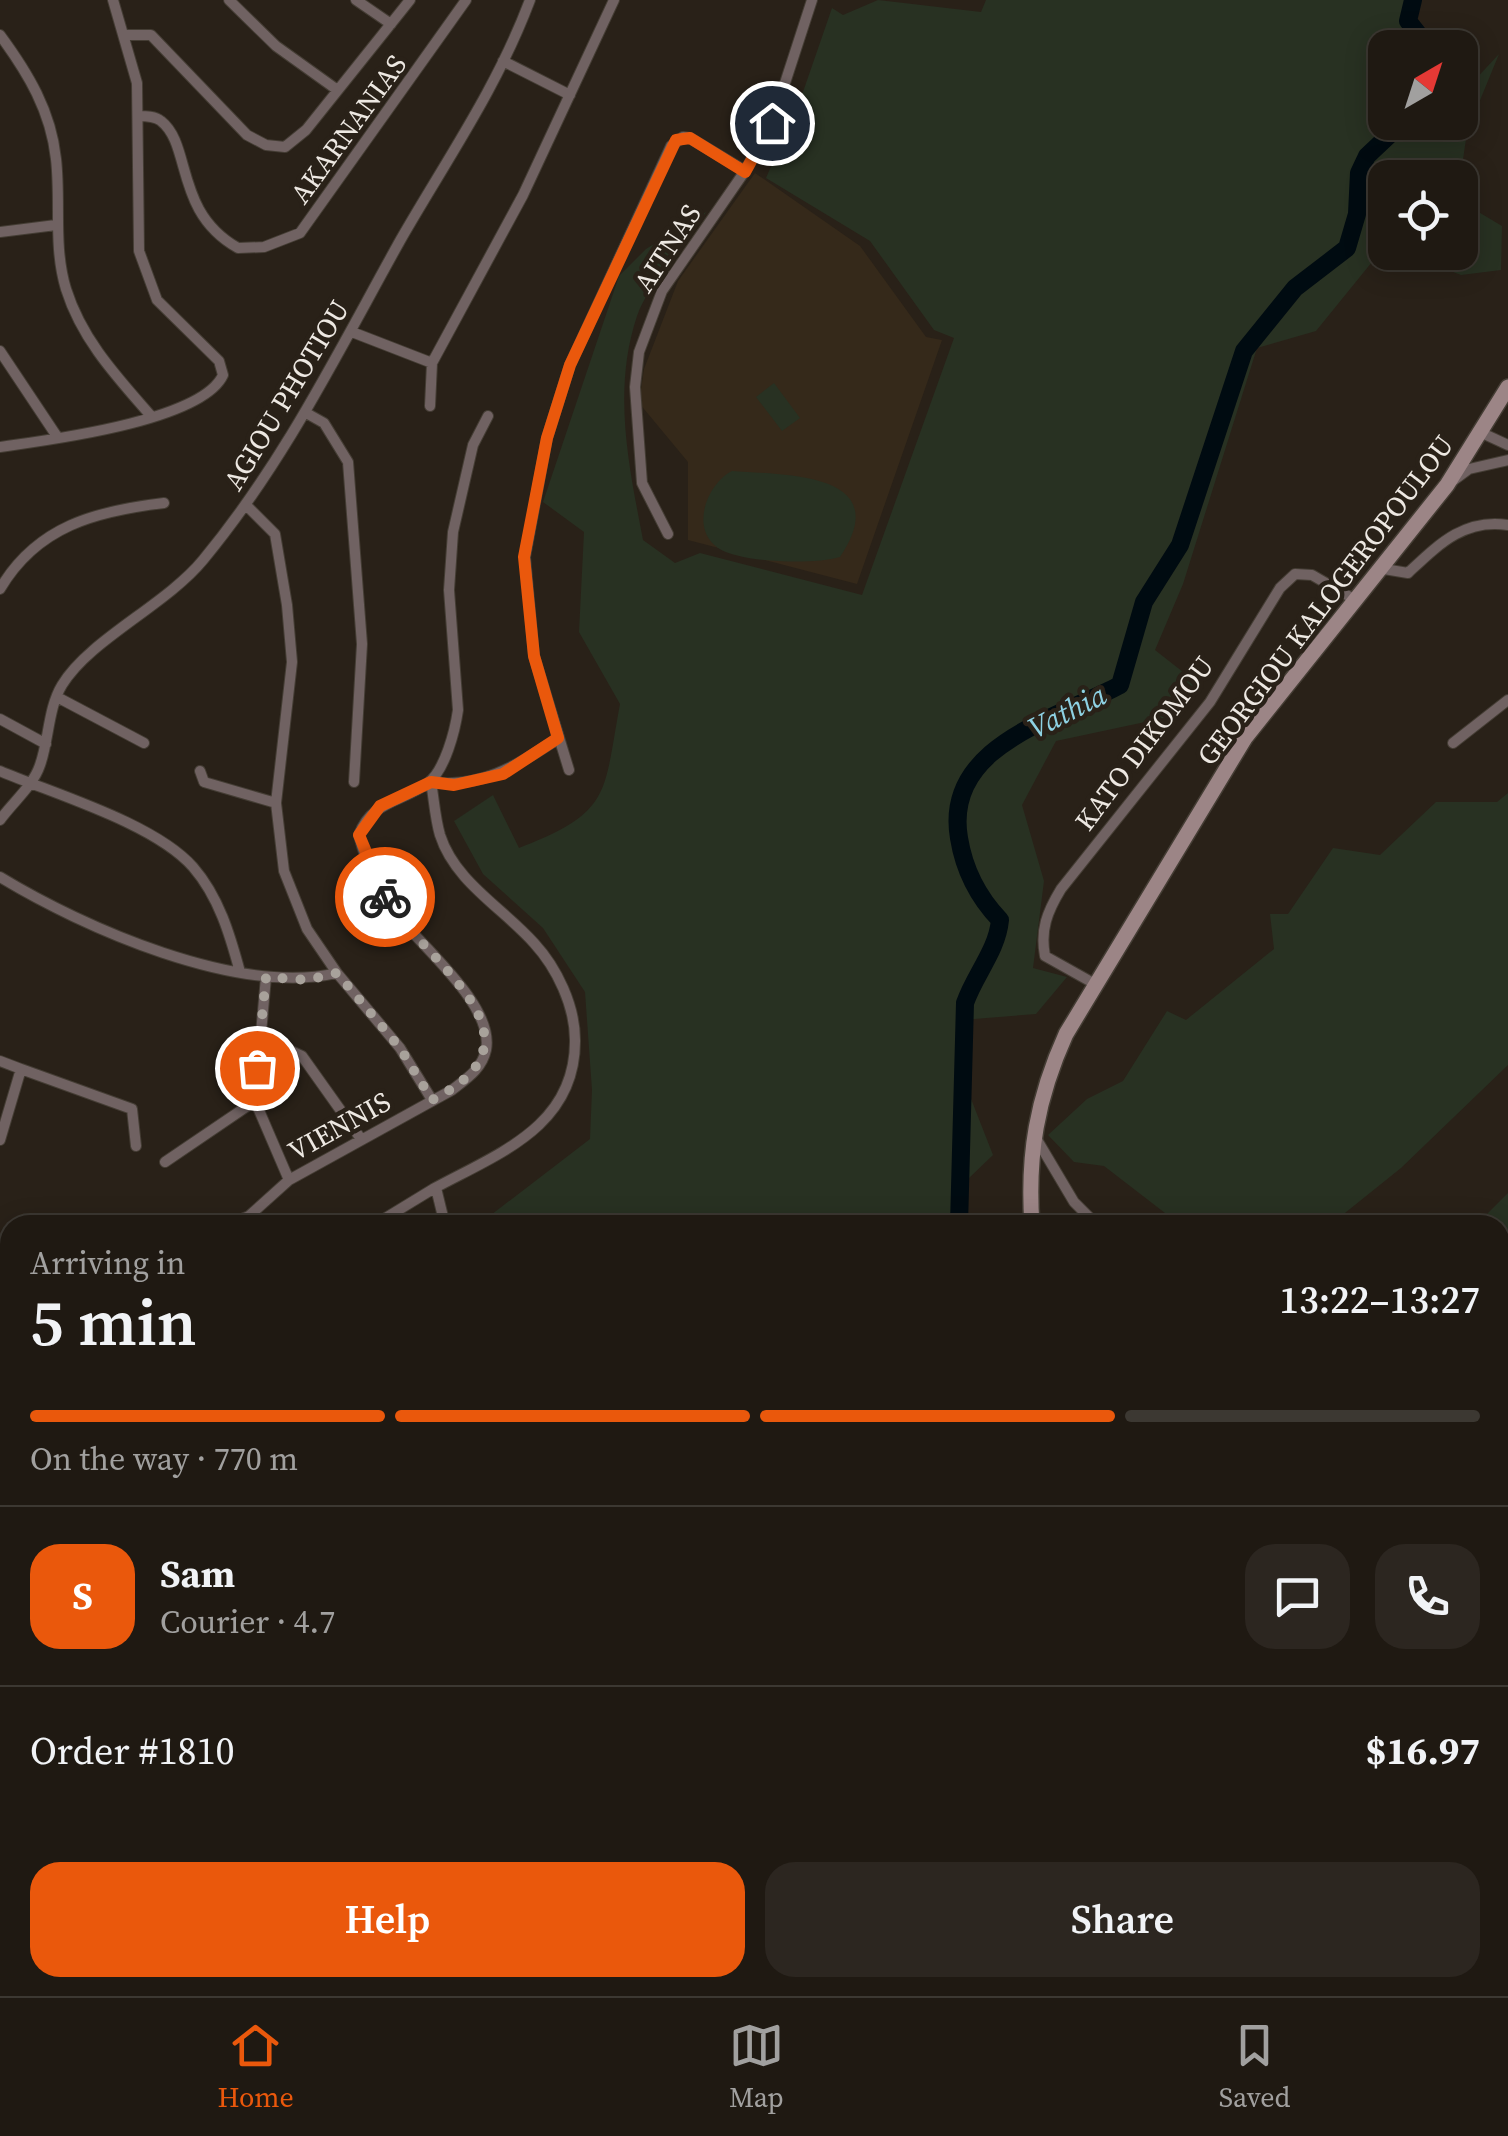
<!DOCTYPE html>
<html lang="en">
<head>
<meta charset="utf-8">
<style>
  body { margin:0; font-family:"Source Serif 4",serif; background:#2c2620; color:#f1f3f6; height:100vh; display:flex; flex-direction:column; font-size:38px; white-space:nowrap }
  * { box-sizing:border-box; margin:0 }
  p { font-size:32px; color:#a1a09f }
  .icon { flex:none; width:55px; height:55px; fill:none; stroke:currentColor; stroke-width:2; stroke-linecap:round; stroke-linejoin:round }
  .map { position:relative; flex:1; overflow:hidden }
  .panel { position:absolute; left:0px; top:1215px; width:1510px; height:782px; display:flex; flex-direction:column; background:#1f1912; border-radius:30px 30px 0 0; box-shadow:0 5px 25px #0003,0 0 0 2px #3c3832 }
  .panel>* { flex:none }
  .needle { width:65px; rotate:39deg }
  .tools { position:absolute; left:1368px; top:30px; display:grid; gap:20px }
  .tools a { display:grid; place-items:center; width:110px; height:110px; border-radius:20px; background:#1f1912; box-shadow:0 5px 25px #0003,0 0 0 2px #3c3832; font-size:50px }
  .pin { position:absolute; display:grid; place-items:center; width:85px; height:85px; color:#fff; margin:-42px; border:5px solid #fff; border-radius:50%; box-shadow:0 2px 10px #0007 }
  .courier { position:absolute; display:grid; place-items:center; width:100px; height:100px; margin:-50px; border:8px solid #ea580c; border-radius:50%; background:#fff; color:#222; box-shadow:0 2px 12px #0007 }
  .summary em { font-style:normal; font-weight:600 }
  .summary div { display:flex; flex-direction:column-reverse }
  .summary { display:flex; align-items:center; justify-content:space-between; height:170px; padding:0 30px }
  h1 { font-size:65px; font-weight:600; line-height:75px }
  .bar { display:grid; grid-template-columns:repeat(4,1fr); gap:15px 10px; align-content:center; height:120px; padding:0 30px }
  .bar i { height:12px; border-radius:8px; background:#3c3832 }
  .bar .current { background:#ea580c }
  .bar p { grid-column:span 4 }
  .line { display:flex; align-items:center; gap:25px; padding:0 30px; border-top:2px solid #3c3832 }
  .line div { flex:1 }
  .round { display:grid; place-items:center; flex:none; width:105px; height:105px; border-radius:30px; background:#2c2620 }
  .primary-button { display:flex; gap:20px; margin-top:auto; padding:20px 30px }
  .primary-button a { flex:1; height:115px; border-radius:30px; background:#ea580c; color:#fff; font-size:40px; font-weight:600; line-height:115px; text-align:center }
  .primary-button a+a { background:#2c2620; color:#f1f3f6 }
  .tab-bar { display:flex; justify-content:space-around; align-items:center; height:140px; border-top:2px solid #3c3832; background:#1f1912; font-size:28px; color:#a1a09f }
  .tab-bar a { display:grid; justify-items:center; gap:5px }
  .tab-bar .current { color:#ea580c }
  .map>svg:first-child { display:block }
  .built { fill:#35291a }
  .green { fill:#283122 }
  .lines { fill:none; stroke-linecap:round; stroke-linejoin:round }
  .river { stroke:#000b11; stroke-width:18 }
  .street-casing { stroke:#443d34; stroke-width:12 }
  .secondary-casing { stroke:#443d34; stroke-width:18 }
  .street { stroke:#706262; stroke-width:10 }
  .secondary { stroke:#9c8586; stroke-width:15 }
  .done { stroke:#a8a29b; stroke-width:10; stroke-dasharray:0 18 }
  .route { stroke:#ea580c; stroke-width:12 }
  .labels { text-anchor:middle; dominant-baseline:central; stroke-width:9; stroke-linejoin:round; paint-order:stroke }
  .street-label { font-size:28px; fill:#ede8e2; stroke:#292118 }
  .water-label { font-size:30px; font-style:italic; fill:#8ed1e3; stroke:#292118 }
</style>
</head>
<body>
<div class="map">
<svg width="1508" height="1996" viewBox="0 0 1508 1996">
  <rect width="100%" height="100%" fill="#292118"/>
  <!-- built -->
  <path class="built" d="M755,173L860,246L926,337L942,340L857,584L688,540V462L639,403L644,369L678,281Z
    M411,1988H740L743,1990L741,1996H401Z"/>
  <!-- green -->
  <path class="green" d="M878,0L981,12L986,0H1408L1404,22L1427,47L1385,48V122H1460V96L1499,54L1467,132L1460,180L1385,178V246L1316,331L1257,348L1183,584L1155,650L1197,683L1178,715L1056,741L1022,805L1044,881L1033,968L1067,977L1036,1014L962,1020L957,1063L993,1155L968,1179L964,1225H491L487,1218L590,1139L592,1090L585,992L543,928L483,874L454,821L493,795L519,848C612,812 603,795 620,704L579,632L584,532L543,502L619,276L646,249L706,212C687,242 648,284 637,316C612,391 629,466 643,540L675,563L700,553L862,595L954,338L934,330L870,241L766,178L804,89L832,8L843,15Z
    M1460,201L1502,226L1501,270L1461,275L1403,253L1460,252Z
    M774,383L800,418L782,431L756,397Z
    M732,471C784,475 897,472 840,557C814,565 741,563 718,548C689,528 708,483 732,471Z
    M1508,793V1065L1401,1168L1330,1225H1267L1165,1213L1104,1166L1074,1162L1048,1135L1087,1099L1123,1081L1167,1011L1186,1020L1274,949L1270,914H1288L1333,848L1380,855L1436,802H1497Z
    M1508,1193V1421L1500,1432V1225H1476Z
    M10,1744V1833L0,1838V1747Z
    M101,1989L102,1988L216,1989L213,1996H108Z"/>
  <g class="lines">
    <!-- river -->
    <path class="river" d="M1413,0L1408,21L1419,35L1418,48
      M959,1225L965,1003C975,974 997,951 1000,920C978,897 964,869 959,838C943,745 1057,719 1120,685L1144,602L1180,545L1244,351L1295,288L1347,248L1357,214L1359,173L1367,156L1403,122
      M972,1988L975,1996"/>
    <defs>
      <path id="street" d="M229,0L276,46L336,89
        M356,0L391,24
        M0,35C28,73 51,111 56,159C61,203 53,246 66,289C82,340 117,377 151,416
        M124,35H151L247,135L266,145L285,147L306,130L410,0
        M503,61L570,95
        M138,116C146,116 155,116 161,121C192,145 174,212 238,248L264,247L300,233L466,0
        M0,232L56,225
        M352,332L432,363L523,195L614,0
        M0,351L58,438
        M430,406L432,363
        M308,414L324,423L348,462L362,644L354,782
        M1482,433L1508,445
        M0,447C49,440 202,421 223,375L219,361L157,300L139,251L137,83L113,0
        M1454,480L1469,469L1508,460
        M247,506L275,534L287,605L292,662L276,803L284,871L307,929L337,973L400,1048L432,1100
        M668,534L642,483L635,387L639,352L662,291L745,171L772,123L812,0
        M1384,569L1408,573C1438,545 1464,518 1508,525
        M0,589C37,526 96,511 164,503
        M57,697L144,743
        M0,719L46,744
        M1453,743L1508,700
        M569,770L534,656L525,557L547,438L570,365L671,146L683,137L690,138L745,171
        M0,771C54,794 154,823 193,867C219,897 230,935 240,972
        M200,771L204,782L276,803
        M431,782C482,789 517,765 559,738
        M0,820C13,802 33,786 40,765C49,740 48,708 62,685C89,640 166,605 203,560C285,461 339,350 401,239C447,159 497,88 530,0
        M0,877C84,928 238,996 337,973
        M266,977L255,1101L289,1180
        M1095,984L1045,956C1040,930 1047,912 1061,889L1210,702L1280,588L1295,574L1312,575L1357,601
        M259,1036L302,1056L361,1139
        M0,1061L21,1069
        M1036,1138L1074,1202L1097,1225
        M0,1140L21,1069L132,1109L136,1146
        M165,1162L255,1101
        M436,1188L445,1225
        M152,1225L237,1221L249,1216L289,1180L452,1090C466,1079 482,1069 486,1050C495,1005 420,946 395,912C377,890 366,863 359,835C371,801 402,802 428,783C445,770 455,731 458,710L449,590L453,532L473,445L488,416
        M374,1225C394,1213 413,1201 433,1189C497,1154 576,1127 575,1040C575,1006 557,968 534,943C503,908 455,882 440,835C435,818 434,799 431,782
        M0,1245L10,1253
        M0,1494L10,1482
        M1500,1497L1508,1496
        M1500,1586L1508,1587
        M0,1617L10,1609
        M0,1662L10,1684
        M1500,1685H1508
        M1500,1814L1508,1809
        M1500,1880L1508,1875
        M0,1924L10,1921
        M232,1988L240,1996
        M343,1988L351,1996
        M784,1988L788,1996
        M886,1988L889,1996
        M1044,1988L1047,1996
        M1140,1988L1144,1996
        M1220,1988L1225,1996
        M1288,1988L1294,1996
        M1403,1988L1413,1996
        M82,1996L90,1988"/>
      <path id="secondary" d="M1032,1225C1027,1155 1037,1098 1066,1034L1245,738L1447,485L1508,387
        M929,1988L931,1996"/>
    </defs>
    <!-- street casing -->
    <use href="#street" class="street-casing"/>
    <!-- secondary casing -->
    <use href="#secondary" class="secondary-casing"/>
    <!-- street -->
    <use href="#street" class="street"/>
    <!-- secondary -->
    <use href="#secondary" class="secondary"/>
  </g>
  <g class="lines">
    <!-- done -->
    <path class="done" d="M257,1068L266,977L308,980L337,973L400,1048L432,1100C556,1038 427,965 385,897"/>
    <!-- route -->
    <path class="route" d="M385,897L359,835L380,806L431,782L454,785L503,774L558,738L534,656L524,557L547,438L570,365L676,140L690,138L745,172L772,123"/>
  </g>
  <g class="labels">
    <!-- street labels -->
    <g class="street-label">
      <text transform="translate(348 129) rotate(-54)">AKARNANIAS</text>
      <text transform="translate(667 248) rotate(-57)">AITNAS</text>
      <text transform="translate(286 395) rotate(-59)">AGIOU PHOTIOU</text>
      <text transform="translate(1325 600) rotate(-53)">GEORGIOU KALOGEROPOULOU</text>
      <text transform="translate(1144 743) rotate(-53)">KATO DIKOMOU</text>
      <text transform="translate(339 1126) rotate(-29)">VIENNIS</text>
    </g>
    <!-- water labels -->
    <g class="water-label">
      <text transform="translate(1067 711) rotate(-27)">Vathia</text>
    </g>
  </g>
</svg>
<div class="tools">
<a><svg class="needle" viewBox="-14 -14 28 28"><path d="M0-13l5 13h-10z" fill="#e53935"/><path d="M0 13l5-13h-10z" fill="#a1a09f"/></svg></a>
<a><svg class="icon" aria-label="locate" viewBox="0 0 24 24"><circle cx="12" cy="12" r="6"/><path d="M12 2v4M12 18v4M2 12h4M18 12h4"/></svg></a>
</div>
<div class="pin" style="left:257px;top:1068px;background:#ea580c"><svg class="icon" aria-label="bag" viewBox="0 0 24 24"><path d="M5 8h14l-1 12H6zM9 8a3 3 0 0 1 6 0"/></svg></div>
<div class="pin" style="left:772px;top:123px;background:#1f2937"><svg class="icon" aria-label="home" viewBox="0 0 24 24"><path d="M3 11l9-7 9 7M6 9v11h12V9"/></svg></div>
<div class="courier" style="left:385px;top:897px"><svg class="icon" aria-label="bike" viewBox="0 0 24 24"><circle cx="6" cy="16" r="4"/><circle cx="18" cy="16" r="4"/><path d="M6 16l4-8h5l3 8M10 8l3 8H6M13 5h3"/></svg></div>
<section class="panel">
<div class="summary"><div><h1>5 min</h1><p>Arriving in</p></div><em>13:22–13:27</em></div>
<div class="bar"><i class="current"></i><i class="current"></i><i class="current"></i><i></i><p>On the way · 770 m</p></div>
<div class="line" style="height:180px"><b class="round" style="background:#ea580c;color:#fff">S</b><div><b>Sam</b><p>Courier · 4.7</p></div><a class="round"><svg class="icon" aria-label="chat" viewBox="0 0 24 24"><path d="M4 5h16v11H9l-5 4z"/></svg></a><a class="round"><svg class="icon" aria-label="phone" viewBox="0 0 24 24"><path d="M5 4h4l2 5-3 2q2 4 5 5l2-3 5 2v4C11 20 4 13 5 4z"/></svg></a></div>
<div class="line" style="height:130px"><div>Order #1810</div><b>$16.97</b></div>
<div class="primary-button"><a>Help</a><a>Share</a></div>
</section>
</div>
<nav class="tab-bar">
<a class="current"><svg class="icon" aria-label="home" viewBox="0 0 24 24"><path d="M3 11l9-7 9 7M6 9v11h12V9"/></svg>Home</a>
<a><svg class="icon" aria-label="map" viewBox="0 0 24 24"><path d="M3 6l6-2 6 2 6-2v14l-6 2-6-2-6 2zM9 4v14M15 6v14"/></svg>Map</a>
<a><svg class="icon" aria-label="saved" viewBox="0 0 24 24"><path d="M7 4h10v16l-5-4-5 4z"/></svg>Saved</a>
</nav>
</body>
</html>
